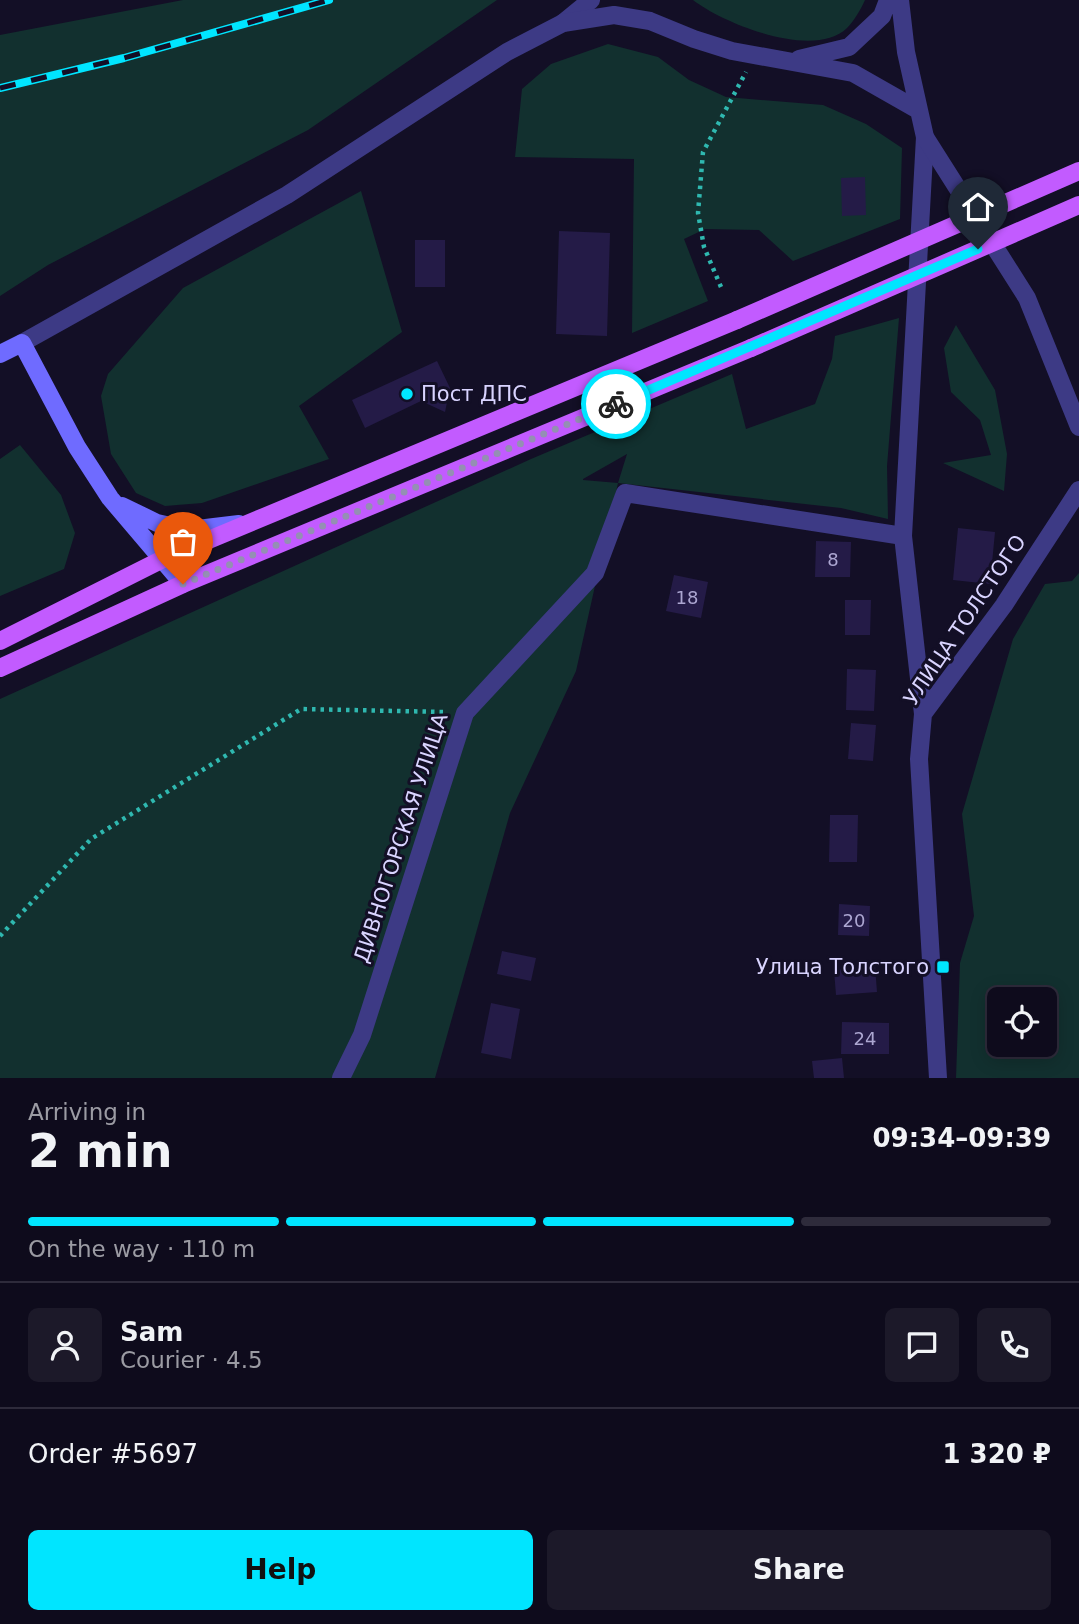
<!DOCTYPE html>
<html lang="en">
<head>
<meta charset="utf-8">
<style>
  body { margin:0; font-family:"DejaVu Sans",sans-serif; background:#1c1929; color:#f1f3f6; height:100vh; display:flex; flex-direction:column; font-size:26px; white-space:nowrap }
  * { box-sizing:border-box; margin:0 }
  p { font-size:23px; color:#9b9ba3 }
  .icon { flex:none; width:38px; height:38px; fill:none; stroke:currentColor; stroke-width:2; stroke-linecap:round; stroke-linejoin:round }
  .map { position:relative; height:1078px; overflow:hidden }
  .panel { display:flex; flex-direction:column; background:#0e0b1c; flex:1 }
  .panel>* { flex:none }
  .controls { position:absolute; left:987px; top:987px; display:grid; gap:14px }
  .controls a { display:grid; place-items:center; width:70px; height:70px; border-radius:10px; background:#0e0b1c; box-shadow:0 4px 18px #0003,0 0 0 2px #2e2b3b; font-size:35px }
  .pin { position:absolute; display:grid; place-items:center; width:60px; height:60px; color:#fff; margin:-72px -30px; border-radius:50% 50% 50% 0; rotate:-45deg; box-shadow:0 0 7px #0007 }
  .pin .icon { rotate:45deg }
  .courier { position:absolute; display:grid; place-items:center; width:70px; height:70px; margin:-35px; border:5px solid #00e5ff; border-radius:50%; background:#fff; color:#222; box-shadow:0 2px 9px #0007 }
  .summary em { font-style:normal; font-weight:800 }
  .summary div { display:flex; flex-direction:column-reverse }
  .summary { display:flex; align-items:center; justify-content:space-between; height:119px; padding:0 28px }
  h1 { font-size:46px; font-weight:800; line-height:52px }
  .bar { display:grid; grid-template-columns:repeat(4,1fr); gap:10px 7px; align-content:center; height:84px; padding:0 28px }
  .bar i { height:9px; border-radius:5px; background:#2e2b3b }
  .bar .on { background:#00e5ff }
  .bar p { grid-column:span 4 }
  .line { display:flex; align-items:center; gap:18px; padding:0 28px; border-top:2px solid #2e2b3b }
  .line div { flex:1 }
  .round { display:grid; place-items:center; flex:none; width:74px; height:74px; border-radius:10px; background:#1c1929 }
  .primary-button { display:flex; gap:14px; margin-top:auto; padding:14px 28px }
  .primary-button a { flex:1; height:80px; border-radius:10px; background:#00e5ff; color:#111; font-size:28px; font-weight:800; line-height:80px; text-align:center }
  .primary-button a+a { background:#1c1929; color:#f1f3f6 }
  .map>svg:first-child { display:block }
  .green { fill:#12302f; fill-rule:evenodd }
  .building { fill:#241b47 }
  .lines { fill:none; stroke-linecap:round; stroke-linejoin:round }
  .path { stroke:#2fb8b0; stroke-width:4.5; stroke-dasharray:3.5 5; stroke-linecap:butt }
  .minor { stroke:#3d3a85; stroke-width:18 }
  .tertiary { stroke:#3d3a85; stroke-width:18 }
  .secondary { stroke:#6f6bff; stroke-width:18 }
  .primary { stroke:#c25bff; stroke-width:18 }
  .rail-casing { stroke:#00e5ff; stroke-width:8 }
  .rail { stroke:#130f26; stroke-width:5; stroke-dasharray:16; stroke-linecap:butt }
  .primary-bridge { stroke:#c25bff; stroke-width:18 }
  .done { stroke:#948fb3; stroke-width:7; stroke-dasharray:0 12.6 }
  .route { stroke:#00e5ff; stroke-width:9 }
  .poi-dot { fill:#00e5ff; stroke:#130f26; stroke-width:2.5 }
  .labels { text-anchor:middle; dominant-baseline:central; stroke-width:6; stroke-linejoin:round; paint-order:stroke }
  .number-label { font-size:18px; fill:#aca6d1 }
  .poi-label { font-size:21px; fill:#d9d4ff; stroke:#130f26; text-anchor:start }
  .street-label { font-size:21px; fill:#d9d4ff; stroke:#130f26 }
</style>
</head>
<body>
<div class="map">
<svg width="1079" height="1078" viewBox="0 0 1079 1078">
  <rect width="100%" height="100%" fill="#130f26"/>
  <!-- green -->
  <path class="green" d="M183,0H497L308,130L48,265L0,296V35Z
    M693,0H865C861,9 854,21 847,28C814,60 724,24 693,0Z
    M608,44L658,57L689,80L726,97L823,105L866,124L902,148L900,219L793,261L759,230L705,229L684,239L708,301L632,333L634,159L515,157L522,89L551,64Z
    M361,191L402,332L299,406L329,459L202,503L165,506L136,493L111,454L101,396L108,374L183,288Z
    M899,318L887,466L888,519L841,508L618,483L576,671L510,813L435,1078H0V699L531,459L732,374L746,429L815,404L832,359L835,336ZM627,454L618,483L583,480V479Z
    M956,325L995,390L1007,454L1004,491L943,463L991,455L980,420L951,392L944,348Z
    M20,445L61,495L75,533L64,569L0,596V459Z
    M1079,573V1078H956L960,963L974,916L962,814L1013,639L1045,584L1072,581ZM999,999H1045V1045H999Z"/>
  <!-- building -->
  <path class="building" d="M865,177L866,215L842,216L841,178Z
    M559,231L610,233L607,336L556,334Z
    M415,240H445V287H415Z
    M437,361L450,388L445,412L421,401L365,428L352,400Z
    M958,528L995,532L990,584L953,580Z
    M816,541L851,542L850,577H815Z
    M674,575L708,582L701,618L666,611Z
    M845,600H871L870,635H845Z
    M847,669L876,670L874,711L846,710Z
    M851,723L876,725L873,761L848,759Z
    M830,815H858L857,862H829Z
    M839,904L870,906L869,936L838,935Z
    M502,951L536,958L531,981L497,974Z
    M875,966L877,992L836,995L834,970Z
    M491,1003L520,1009L511,1059L481,1053Z
    M842,1022L889,1023V1054H841Z
    M842,1058L844,1078H814L812,1061Z"/>
  <g class="lines">
    <!-- path -->
    <path class="path" d="M721,287L704,247L698,213L703,152L746,72
      M0,936L91,839L301,709L445,712"/>
    <!-- minor -->
    <path class="minor" d="M563,23L591,0
      M923,714L903,536L925,137
      M341,1078L362,1035L465,713L595,573L625,493L903,536
      M938,1078L919,759L923,714L1004,605L1079,490"/>
    <!-- tertiary -->
    <path class="tertiary" d="M900,0L906,52L925,137L1027,298L1079,427
      M799,59L849,47L882,16L888,0
      M22,343L287,195L507,52L563,23L614,15L650,21L694,39L732,51L853,73L918,110"/>
    <!-- secondary -->
    <path class="secondary" d="M0,354L22,343L77,447L110,498L183,584
      M122,506L157,523L189,530L239,524"/>
    <!-- primary -->
    <path class="primary" d="M0,641L163,559L737,320
      M0,668L183,584L751,348"/>
    <defs>
      <path id="rail" d="M0,88L124,58L329,0"/>
    </defs>
    <!-- rail casing -->
    <use href="#rail" class="rail-casing"/>
    <!-- rail -->
    <use href="#rail" class="rail"/>
    <!-- primary-bridge -->
    <path class="primary-bridge" d="M737,320L1079,171
      M751,348L1079,205"/>
  </g>
  <g class="lines">
    <!-- done -->
    <path class="done" d="M183,584L616,404"/>
    <!-- route -->
    <path class="route" d="M616,404L978,249"/>
  </g>
  <!-- markers -->
  <g class="poi-dot">
    <circle cx="407" cy="394" r="7"/>
    <rect x="936" y="960" width="14" height="14" rx="3.5"/>
  </g>
  <g class="labels">
    <!-- number labels -->
    <g class="number-label">
      <text x="833" y="559">8</text>
      <text x="687" y="597">18</text>
      <text x="854" y="920">20</text>
      <text x="865" y="1038">24</text>
    </g>
    <!-- poi labels -->
    <g class="poi-label">
      <text x="421" y="394">Пост ДПС</text>
      <text x="929" y="967" text-anchor="end">Улица Толстого</text>
    </g>
    <!-- street labels -->
    <g class="street-label">
      <text transform="translate(965 620) rotate(-56)">УЛИЦА ТОЛСТОГО</text>
      <text transform="translate(401 838) rotate(-72)">ДИВНОГОРСКАЯ УЛИЦА</text>
    </g>
  </g>
</svg>
<div class="controls">
<a><svg class="icon" aria-label="locate" viewBox="0 0 24 24"><circle cx="12" cy="12" r="6"/><path d="M12 2v4M12 18v4M2 12h4M18 12h4"/></svg></a>
</div>
<div class="pin" style="left:183px;top:584px;background:#ea580c"><svg class="icon" aria-label="bag" viewBox="0 0 24 24"><path d="M5 8h14l-1 12H6zM9 8a3 3 0 0 1 6 0"/></svg></div>
<div class="pin" style="left:978px;top:249px;background:#1f2937"><svg class="icon" aria-label="home" viewBox="0 0 24 24"><path d="M3 11l9-7 9 7M6 9v11h12V9"/></svg></div>
<div class="courier" style="left:616px;top:404px"><svg class="icon" aria-label="bike" viewBox="0 0 24 24"><circle cx="6" cy="16" r="4"/><circle cx="18" cy="16" r="4"/><path d="M6 16l4-8h5l3 8M10 8l3 8H6M13 5h3"/></svg></div>
</div>
<section class="panel">
<div class="summary"><div><h1>2 min</h1><p>Arriving in</p></div><em>09:34–09:39</em></div>
<div class="bar"><i class="on"></i><i class="on"></i><i class="on"></i><i></i><p>On the way · 110 m</p></div>
<div class="line" style="height:126px"><a class="round"><svg class="icon" aria-label="person" viewBox="0 0 24 24"><circle cx="12" cy="8" r="4"/><path d="M4 21q1-7 8-7t8 7"/></svg></a><div><b>Sam</b><p>Courier · 4.5</p></div><a class="round"><svg class="icon" aria-label="chat" viewBox="0 0 24 24"><path d="M4 5h16v11H9l-5 4z"/></svg></a><a class="round"><svg class="icon" aria-label="phone" viewBox="0 0 24 24"><path d="M5 4h4l2 5-3 2q2 4 5 5l2-3 5 2v4C11 20 4 13 5 4z"/></svg></a></div>
<div class="line" style="height:91px"><div>Order #5697</div><b>1 320 ₽</b></div>
<div class="primary-button"><a>Help</a><a>Share</a></div>
</section>
</body>
</html>
